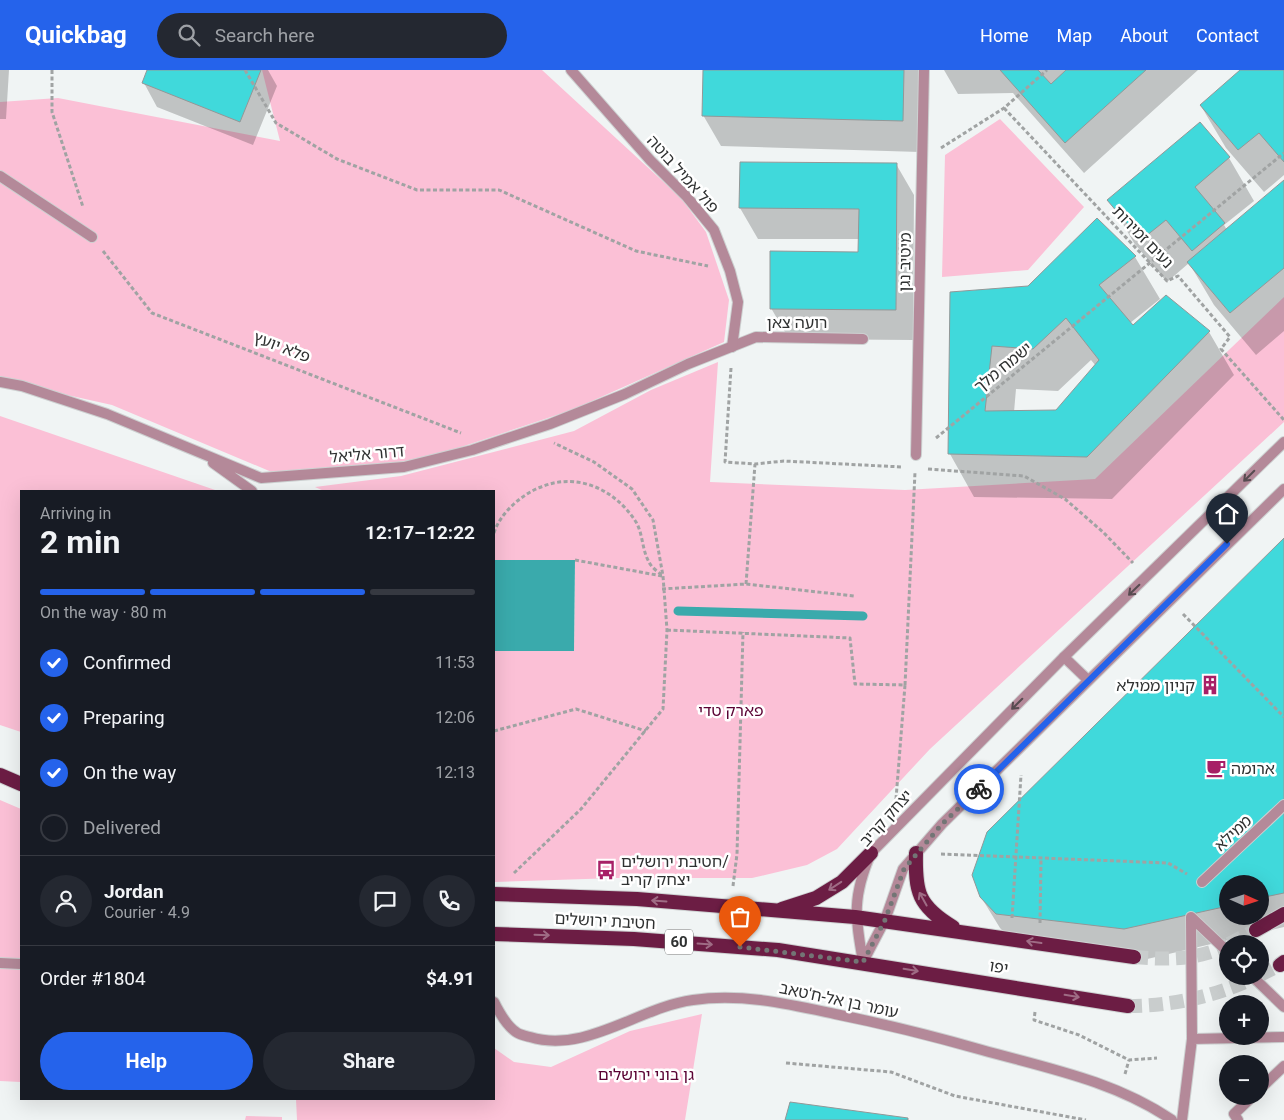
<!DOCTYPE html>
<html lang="en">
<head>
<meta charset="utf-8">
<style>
  body { margin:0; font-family:Roboto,"Noto Sans Hebrew",sans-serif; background:#242831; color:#f1f3f6; height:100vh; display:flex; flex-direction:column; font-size:19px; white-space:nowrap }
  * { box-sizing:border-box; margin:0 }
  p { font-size:16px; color:#9ea1a6 }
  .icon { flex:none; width:28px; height:28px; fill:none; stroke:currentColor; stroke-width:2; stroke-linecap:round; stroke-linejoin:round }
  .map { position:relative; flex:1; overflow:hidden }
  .drawer { position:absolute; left:20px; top:420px; width:475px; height:610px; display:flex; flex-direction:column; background:#171b24; border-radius:0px; box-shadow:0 5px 20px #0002 }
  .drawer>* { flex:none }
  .needle { width:32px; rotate:93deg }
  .controls { position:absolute; left:1219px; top:805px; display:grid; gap:10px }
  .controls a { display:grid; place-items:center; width:50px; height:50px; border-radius:50%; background:#171b24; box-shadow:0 5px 20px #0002; font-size:25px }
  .pin { position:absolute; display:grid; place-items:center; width:42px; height:42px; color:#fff; margin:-51px -21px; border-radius:50% 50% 50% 0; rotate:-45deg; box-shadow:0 0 5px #0007 }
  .pin .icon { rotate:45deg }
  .courier { position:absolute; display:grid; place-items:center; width:50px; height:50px; margin:-25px; border:4px solid #2563eb; border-radius:50%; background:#fff; color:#222; box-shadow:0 1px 6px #0007 }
  .head em { font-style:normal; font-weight:700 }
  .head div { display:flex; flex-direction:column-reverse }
  .head { display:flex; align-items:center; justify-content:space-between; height:85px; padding:0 20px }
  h1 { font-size:32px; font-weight:700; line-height:38px }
  .bar { display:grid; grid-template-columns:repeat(4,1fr); gap:8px 5px; align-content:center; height:60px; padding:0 20px }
  .bar i { height:6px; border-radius:4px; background:#363941 }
  .bar .active { background:#2563eb }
  .bar p { grid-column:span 4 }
  .line { display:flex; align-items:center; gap:12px; padding:0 20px; border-top:1px solid #363941 }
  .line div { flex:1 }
  .round { display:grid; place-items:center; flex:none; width:52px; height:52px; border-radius:26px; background:#242831 }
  ol { padding:0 20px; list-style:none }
  li { display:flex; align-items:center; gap:15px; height:55px }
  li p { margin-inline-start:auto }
  li .icon { padding:5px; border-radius:50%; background:#2563eb; color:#fff; stroke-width:4 }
  li:last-child { color:#9ea1a6 }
  li i { width:28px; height:28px; border:2px solid #363941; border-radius:50% }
  .button { display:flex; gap:10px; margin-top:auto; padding:10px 20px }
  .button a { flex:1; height:58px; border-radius:30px; background:#2563eb; color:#fff; font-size:20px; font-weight:700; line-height:58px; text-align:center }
  .button a+a { background:#242831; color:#f1f3f6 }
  header { display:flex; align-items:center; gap:30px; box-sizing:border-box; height:70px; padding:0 25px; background:#2563eb; color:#fff }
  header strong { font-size:24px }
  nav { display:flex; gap:28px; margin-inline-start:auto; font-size:18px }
  .search { width:350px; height:45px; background:#242831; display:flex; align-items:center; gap:12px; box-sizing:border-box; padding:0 18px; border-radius:28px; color:#9ea1a6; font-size:19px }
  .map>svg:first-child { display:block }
  .green { fill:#fbc0d6 }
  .water { fill:#3aaaac }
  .shadow { fill:#0003; fill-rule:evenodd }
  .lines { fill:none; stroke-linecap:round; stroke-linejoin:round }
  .stream { stroke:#3aaaac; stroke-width:9 }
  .building { fill:#40d9db; stroke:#939797; fill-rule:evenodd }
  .trunk-tunnel { stroke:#c9cdcd; stroke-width:14; stroke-dasharray:14 7; stroke-linecap:butt }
  .service-casing { stroke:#cdd1d1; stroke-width:12 }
  .pedestrian-casing { stroke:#cdd1d1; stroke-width:12 }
  .minor-casing { stroke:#cdd1d1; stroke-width:12 }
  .tertiary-casing { stroke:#cdd1d1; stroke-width:12 }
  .trunk-casing { stroke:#cdd1d1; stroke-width:16 }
  .path { stroke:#a0a3a3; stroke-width:3; stroke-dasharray:4 2.5; stroke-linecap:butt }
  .service { stroke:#b48999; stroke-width:10 }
  .pedestrian { stroke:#b48999; stroke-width:10 }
  .minor { stroke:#b48999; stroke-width:10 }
  .tertiary { stroke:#b48999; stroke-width:10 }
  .trunk { stroke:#6c1d44; stroke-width:14 }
  .oneway { stroke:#574b50 }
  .oneway2 { stroke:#9f6c85 }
  .done { stroke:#737575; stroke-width:5; stroke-dasharray:0 9 }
  .route { stroke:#2563eb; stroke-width:6 }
  .labels { text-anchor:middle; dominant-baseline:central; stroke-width:5; stroke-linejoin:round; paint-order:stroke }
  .shield { fill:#fff; stroke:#6d6f6f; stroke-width:1 }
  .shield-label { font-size:15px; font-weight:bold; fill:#2f3131 }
  .street-label { font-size:16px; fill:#2f3131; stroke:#fff }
  .poi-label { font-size:16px; fill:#2f3131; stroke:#fff; text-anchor:start }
  .park-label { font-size:16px; fill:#5a0233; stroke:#fff }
</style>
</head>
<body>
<header>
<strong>Quickbag</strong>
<div class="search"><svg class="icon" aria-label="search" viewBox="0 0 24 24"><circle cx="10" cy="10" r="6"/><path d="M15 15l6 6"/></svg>Search here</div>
<nav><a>Home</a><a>Map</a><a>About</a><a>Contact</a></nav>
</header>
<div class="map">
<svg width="1284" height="1050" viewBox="0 0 1284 1050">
  <rect width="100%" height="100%" fill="#f0f4f4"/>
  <!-- green -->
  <path class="green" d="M262,0H542L681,128L706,162L729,230L724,272L572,340L446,382L381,401L274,403L112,335L0,310V32L58,28L280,71Z
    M1000,49L1084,137L1028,200L942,207L945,85Z
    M1284,227V352L930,679L837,779L807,795L752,808H617L494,812V581H574L575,491L494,490V421H324L315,417L401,406L574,361L651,320L718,292L710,412L905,420L1095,409Z
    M0,346L218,421H21V662L0,655Z
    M0,730L21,739V1012L0,1011Z
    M702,944L685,1050H297L296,1029H494V978L514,992L551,997L630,961Z
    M246,1046L282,1047V1050H245Z"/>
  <!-- water -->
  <path class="water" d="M494,490H575L574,581H494Z"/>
  <!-- shadow -->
  <path class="shadow" d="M0,0H9L6,49H0Z
    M149,0H268L277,16L253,75L157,37L144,13Z
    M704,0H922L920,82L721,76L703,45Z
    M944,0H1198L1084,103L1013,23L958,24Z
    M1242,0H1284V105L1264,122L1226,78L1201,36Z
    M1200,53L1229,88L1254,131L1224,155L1227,160L1284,112V261L1256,285L1214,235L1189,193L1167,212L1134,173L1109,130Z
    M896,94L914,125L913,270L789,269L771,238L859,183L860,169H758L740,138Z
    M1135,187L1160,229L1130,253L1132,257L1209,262L1234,305L1112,429L974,427L950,384L951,224L1028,217ZM1091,290L1096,296L1057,342H1014L1016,319L1058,321Z
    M1284,470V857L1143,890L1015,874L1000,858L981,827ZM1228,814H1260V846H1228Z"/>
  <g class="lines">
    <!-- stream -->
    <path class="stream" d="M678,541L863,546"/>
  </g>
  <!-- building -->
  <path class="building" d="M147,0H261L240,52L142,13Z
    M703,0H904L903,51L702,46Z
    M1000,0H1038L1051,14L1066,0H1146L1065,73Z
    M1240,0H1284V92L1259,63L1238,80L1200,35Z
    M1200,52L1230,87L1195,117L1225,153L1192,181L1166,150L1141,170L1107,130Z
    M740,92L897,93L896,240L770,239V181L858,182L859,139L739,138Z
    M1284,110V198L1230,243L1187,192Z
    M1097,148L1136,186L1099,215L1133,255L1166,225L1210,261L1087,387L948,384L950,222L1028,216ZM1066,248L1099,290L1056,340L985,341L992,276L1033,279Z
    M1284,468V823L1260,828V814H1228V836L1124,859L996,844L980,827L972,805L987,762Z
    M790,1032L908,1048V1050H785Z"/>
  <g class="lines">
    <!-- trunk-tunnel -->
    <path class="trunk-tunnel" d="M1229,874L1256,860
      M1134,887C1167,890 1198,890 1228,875
      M1260,905L1280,895
      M1128,936C1172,936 1218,926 1258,906"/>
    <defs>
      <path id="service" d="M0,312L22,316L107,344L261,408L404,397L472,380L550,354L625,324L688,294L756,267L863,269
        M213,393L252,421
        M1064,587L1088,610"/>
      <path id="pedestrian" d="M0,106L92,167
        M916,385L924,0
        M1202,812L1284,735
        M1191,847L1228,882
        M1252,906L1284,937
        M1192,969L1284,967
        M1260,1019L1284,996
        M1182,1050L1192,969L1191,847
        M1238,1050L1234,1044L1253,1026"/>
      <path id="minor" d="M571,0L650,90L687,127L714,160L730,201L738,232L732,277
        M0,893L21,894
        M494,932C499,942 507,956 516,962C520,965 526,966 530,967C586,984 639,937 693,930C742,923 788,934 835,944C885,954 933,966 982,980C1047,998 1115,1011 1172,1050"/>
      <path id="tertiary" d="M863,892C855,846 852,827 871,783L1064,587L1284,372
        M863,892L885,850L903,799L942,754L1284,419"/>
      <path id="trunk" d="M0,705L21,714
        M916,783C915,822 918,836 953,857
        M494,824L637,829L855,847L1134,887
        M782,839L816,828L842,812L871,783
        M1256,860L1284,844
        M494,864L634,869L778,880L1128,936
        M1280,895L1284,892"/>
    </defs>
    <!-- service casing -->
    <use href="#service" class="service-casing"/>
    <!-- pedestrian casing -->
    <use href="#pedestrian" class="pedestrian-casing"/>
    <!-- minor casing -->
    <use href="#minor" class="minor-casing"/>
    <!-- tertiary casing -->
    <use href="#tertiary" class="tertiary-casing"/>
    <!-- trunk casing -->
    <use href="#trunk" class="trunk-casing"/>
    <!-- path -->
    <path class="path" d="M52,0V42L83,137
      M245,0L276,53L337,89L417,120H499L636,181L708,196
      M1004,38L1167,211L1178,206L1230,267L1221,279L1284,350
      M941,78L1004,38L1047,0
      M103,181L152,243L461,363
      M731,298L725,392L755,394L784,391L902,397
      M936,368L1284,83
      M928,399L1024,406L1065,429L1103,462L1133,493
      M494,463C500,443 522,424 541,417C577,402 615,419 636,452C643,464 642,480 649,492C651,497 658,502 662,505
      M575,490L662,506
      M746,514L755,394
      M662,519L746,514L854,526
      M1183,544L1284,647
      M667,560L850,568L855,614L905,615L896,729
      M905,615L915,402
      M494,661L576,639L646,661
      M941,784L1168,793L1187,804
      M514,803L581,739L663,639L667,560L663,506L653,450L632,419L594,392L554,373
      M733,816L737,784L743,562
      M1012,848L1021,705
      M1040,853L1041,789
      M1035,942L1034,950L1079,965L1129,990L1157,988
      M786,993L891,1002L955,1026L1086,1050
      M1125,1004L1129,990"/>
    <!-- service -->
    <use href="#service" class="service"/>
    <!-- pedestrian -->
    <use href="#pedestrian" class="pedestrian"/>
    <!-- minor -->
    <use href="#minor" class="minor"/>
    <!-- tertiary -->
    <use href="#tertiary" class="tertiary"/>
    <!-- trunk -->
    <use href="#trunk" class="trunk"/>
  </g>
  <!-- one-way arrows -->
  <defs><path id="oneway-shaft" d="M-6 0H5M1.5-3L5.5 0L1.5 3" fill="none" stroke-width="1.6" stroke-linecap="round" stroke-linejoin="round" transform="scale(1.25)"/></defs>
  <g class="oneway">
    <use href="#oneway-shaft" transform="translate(1249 406) rotate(135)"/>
    <use href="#oneway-shaft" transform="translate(1134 520) rotate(136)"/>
    <use href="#oneway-shaft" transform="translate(1017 634) rotate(135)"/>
  </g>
  <g class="oneway2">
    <use href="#oneway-shaft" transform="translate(835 816) rotate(147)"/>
    <use href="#oneway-shaft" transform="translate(923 829) rotate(-119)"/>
    <use href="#oneway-shaft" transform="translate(659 831) rotate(-176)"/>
    <use href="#oneway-shaft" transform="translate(542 865) rotate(2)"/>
    <use href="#oneway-shaft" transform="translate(1034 872) rotate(-172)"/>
    <use href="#oneway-shaft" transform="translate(705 874) rotate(4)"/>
    <use href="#oneway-shaft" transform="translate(911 900) rotate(9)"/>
    <use href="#oneway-shaft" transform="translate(1072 926) rotate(9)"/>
  </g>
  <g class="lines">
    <!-- done -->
    <path class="done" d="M740,877L863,892L885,850L904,799L942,754L979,719"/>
    <!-- route -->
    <path class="route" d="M979,719L1227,474"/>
  </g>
  <!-- icons -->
  <defs>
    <symbol id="building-bare" viewBox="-9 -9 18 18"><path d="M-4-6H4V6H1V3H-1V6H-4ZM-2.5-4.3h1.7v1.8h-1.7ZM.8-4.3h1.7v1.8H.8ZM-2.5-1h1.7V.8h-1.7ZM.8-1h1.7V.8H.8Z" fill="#a71f66" stroke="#fff" stroke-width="2.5" paint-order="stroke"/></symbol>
    <symbol id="cafe-bare" viewBox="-9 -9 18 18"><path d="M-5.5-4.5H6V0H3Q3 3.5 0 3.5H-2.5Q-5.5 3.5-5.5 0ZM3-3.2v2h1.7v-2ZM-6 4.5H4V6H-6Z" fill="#a71f66" stroke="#fff" stroke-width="2.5" paint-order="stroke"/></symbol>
    <symbol id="bus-bare" viewBox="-9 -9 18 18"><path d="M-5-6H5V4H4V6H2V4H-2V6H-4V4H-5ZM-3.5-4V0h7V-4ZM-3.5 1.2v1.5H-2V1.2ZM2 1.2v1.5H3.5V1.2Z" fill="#a71f66" stroke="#fff" stroke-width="2.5" paint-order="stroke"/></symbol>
  </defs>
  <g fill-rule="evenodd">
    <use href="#building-bare" x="1196" y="601" width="28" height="28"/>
    <use href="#cafe-bare" x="1202" y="684" width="28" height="28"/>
    <use href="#bus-bare" x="592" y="786" width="28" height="28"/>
  </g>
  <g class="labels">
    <!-- shield labels -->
    <rect class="shield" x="665" y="859.5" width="28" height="25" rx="4"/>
    <g class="shield-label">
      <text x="679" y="872">60</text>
    </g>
    <!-- street labels -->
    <g class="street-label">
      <text transform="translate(683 104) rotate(48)">פול אמיל בוטה</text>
      <text transform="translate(1143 167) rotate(46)">נעים זמירות</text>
      <text transform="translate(905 192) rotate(-89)">מיטיב נגן</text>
      <text x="797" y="252">רועה צאן</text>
      <text transform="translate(282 277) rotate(21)">פלא יועץ</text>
      <text transform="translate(1003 297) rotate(-39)">ישמח מלך</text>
      <text transform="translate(367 384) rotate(-5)">דרור אליאל</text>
      <text transform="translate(886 748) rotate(-48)">יצחק קריב</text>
      <text transform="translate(1233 763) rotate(-43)">ממילא</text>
      <text transform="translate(605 851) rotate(3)">חטיבת ירושלים</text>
      <text transform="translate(999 897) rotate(9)">יפו</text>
      <text transform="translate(839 930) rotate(12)">עומר בן אל-ח'טאב</text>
    </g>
    <!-- poi labels -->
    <g class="poi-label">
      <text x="1195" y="615" text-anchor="end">קניון ממילא</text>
      <text x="1231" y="698">ארומה</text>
      <text x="621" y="791">חטיבת ירושלים/<tspan x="621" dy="18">יצחק קריב</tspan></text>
    </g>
    <!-- park labels -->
    <g class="park-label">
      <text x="731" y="640">פארק טדי</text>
      <text x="646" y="1004">גן בוני ירושלים</text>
    </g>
  </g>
</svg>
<div class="controls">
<a><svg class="needle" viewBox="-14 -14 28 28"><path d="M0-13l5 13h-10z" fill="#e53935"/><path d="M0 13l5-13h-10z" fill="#9ea1a6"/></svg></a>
<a><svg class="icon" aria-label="locate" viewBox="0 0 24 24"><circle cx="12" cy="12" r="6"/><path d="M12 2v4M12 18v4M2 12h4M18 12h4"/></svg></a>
<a>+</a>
<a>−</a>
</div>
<div class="pin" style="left:740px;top:877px;background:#ea580c"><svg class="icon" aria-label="bag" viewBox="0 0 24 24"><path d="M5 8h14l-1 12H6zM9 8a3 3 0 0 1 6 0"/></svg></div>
<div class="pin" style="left:1227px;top:474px;background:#1f2937"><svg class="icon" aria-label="home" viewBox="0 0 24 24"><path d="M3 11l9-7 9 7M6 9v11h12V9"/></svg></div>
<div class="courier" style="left:979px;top:719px"><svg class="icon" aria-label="bike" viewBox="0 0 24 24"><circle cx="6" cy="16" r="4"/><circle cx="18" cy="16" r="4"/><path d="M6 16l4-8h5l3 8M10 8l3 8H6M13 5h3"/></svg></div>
<section class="drawer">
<div class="head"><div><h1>2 min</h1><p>Arriving in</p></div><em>12:17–12:22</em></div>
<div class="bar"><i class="active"></i><i class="active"></i><i class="active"></i><i></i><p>On the way · 80 m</p></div>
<ol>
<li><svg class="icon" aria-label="check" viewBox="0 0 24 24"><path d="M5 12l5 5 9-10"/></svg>Confirmed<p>11:53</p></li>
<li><svg class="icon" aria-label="check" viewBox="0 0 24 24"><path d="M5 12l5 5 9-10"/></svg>Preparing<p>12:06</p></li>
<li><svg class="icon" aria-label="check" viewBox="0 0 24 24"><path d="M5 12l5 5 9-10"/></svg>On the way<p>12:13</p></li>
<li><i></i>Delivered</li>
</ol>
<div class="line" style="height:90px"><a class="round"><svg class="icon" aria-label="person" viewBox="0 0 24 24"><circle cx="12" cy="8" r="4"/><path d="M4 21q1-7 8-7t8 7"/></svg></a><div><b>Jordan</b><p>Courier · 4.9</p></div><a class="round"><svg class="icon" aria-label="chat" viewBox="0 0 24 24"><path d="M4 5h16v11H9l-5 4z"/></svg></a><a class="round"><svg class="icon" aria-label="phone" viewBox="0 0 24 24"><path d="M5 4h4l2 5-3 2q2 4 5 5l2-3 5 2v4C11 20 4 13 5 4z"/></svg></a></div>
<div class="line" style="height:65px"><div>Order #1804</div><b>$4.91</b></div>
<div class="button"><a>Help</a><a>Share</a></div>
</section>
</div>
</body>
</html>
